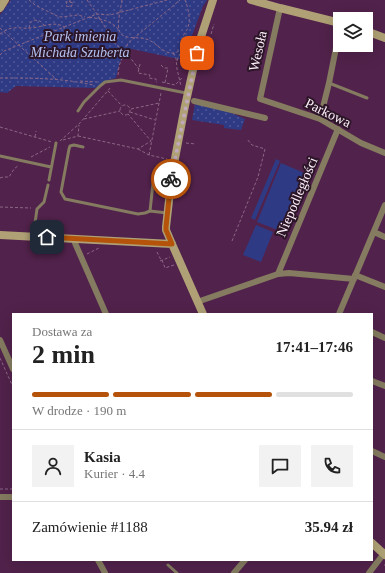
<!DOCTYPE html>
<html lang="pl">
<head>
<meta charset="utf-8">
<style>
  body { margin:0; font-family:Georgia,serif; background:#f2f2f2; color:#222; height:100vh; display:flex; flex-direction:column; font-size:15px; white-space:nowrap }
  * { box-sizing:border-box; margin:0 }
  p { font-size:13px; color:#767676 }
  .icon { flex:none; width:22px; height:22px; fill:none; stroke:currentColor; stroke-width:2; stroke-linecap:round; stroke-linejoin:round }
  .map { position:relative; flex:1; overflow:hidden }
  .details { position:absolute; left:12px; top:313px; width:361px; height:248px; display:flex; flex-direction:column; background:#fff; border-radius:0px; box-shadow:0 4px 16px #0002 }
  .details>* { flex:none }
  .tools { position:absolute; left:333px; top:12px; display:grid; gap:8px }
  .tools a { display:grid; place-items:center; width:40px; height:40px; border-radius:0px; background:#fff; box-shadow:0 4px 16px #0002; font-size:20px }
  .pin { position:absolute; display:grid; place-items:center; width:34px; height:34px; color:#fff; margin:-17px; border-radius:8px; box-shadow:0 2px 6px #0006 }
  .courier { position:absolute; display:grid; place-items:center; width:40px; height:40px; margin:-20px; border:3px solid #b45309; border-radius:50%; background:#fff; color:#222; box-shadow:0 1px 5px #0007 }
  .head em { font-style:normal; font-weight:700 }
  .head div { display:flex; flex-direction:column-reverse }
  .head { display:flex; align-items:center; justify-content:space-between; height:68px; padding:0 20px }
  h1 { font-size:26px; font-weight:700; line-height:30px }
  .bar { display:grid; grid-template-columns:repeat(4,1fr); gap:6px 4px; align-content:center; height:48px; padding:0 20px }
  .bar i { height:5px; border-radius:3px; background:#e0e0e0 }
  .bar .selected { background:#b45309 }
  .bar p { grid-column:span 4 }
  .line { display:flex; align-items:center; gap:10px; padding:0 20px; border-top:1px solid #e0e0e0 }
  .line div { flex:1 }
  .round { display:grid; place-items:center; flex:none; width:42px; height:42px; border-radius:0px; background:#f2f2f2 }
  .map>svg:first-child { display:block }
  .park { fill:url(#park-dots) }
  .pitch { fill:#2f3a85 }
  .lines { fill:none; stroke-linecap:round; stroke-linejoin:round }
  .path { stroke:#8b6786; stroke-width:1; stroke-dasharray:3 2; stroke-linecap:butt }
  .lane { stroke:#847b60; stroke-width:3 }
  .street { stroke:#847b60; stroke-width:6 }
  .secondary { stroke:#afa175; stroke-width:8 }
  .done { stroke:#c1a8bd; stroke-width:4; stroke-dasharray:0 7.2 }
  .route { stroke:#b45309; stroke-width:5 }
  .labels { text-anchor:middle; dominant-baseline:central; stroke-width:4; stroke-linejoin:round; paint-order:stroke }
  .park-label { font-size:14px; font-style:italic; fill:#b4c1f0; stroke:#2b1527 }
  .street-label { font-size:14px; fill:#fdf0fa; stroke:#2b1527 }
</style>
</head>
<body>
<div class="map">
<svg width="385" height="573" viewBox="0 0 385 573">
  <defs>
    <pattern id="park-dots" width="8" height="8" patternUnits="userSpaceOnUse"><rect width="8" height="8" fill="#2f3a85"/><path d="M2 2h.1M6 6h.1" fill="none" stroke="#4e5797" stroke-width="1.8" stroke-linecap="round"/></pattern>
  </defs>
  <rect width="100%" height="100%" fill="#51224b"/>
  <!-- park -->
  <path class="park" d="M11,0H207L206,2L203,6L183,60L132,49L124,51L119,65L116,78L106,81L95,88L16,86L7,93L0,92V15Z
    M195,104L229,112L245,119L241,130L224,128V125L192,120Z"/>
  <!-- pitch -->
  <path class="pitch" d="M276,159L280,161L255,220L251,218Z
    M281,163L309,175L285,233L257,222Z
    M256,225L273,232L261,262L243,255Z"/>
  <g class="lines">
    <!-- path -->
    <path class="path" d="M29,0L35,5L57,16L61,17L78,15L85,17
      M87,0L97,14L116,45L125,51L139,69
      M122,0C121,8 117,23 119,30C122,41 138,36 146,39C158,42 165,59 179,51C187,47 181,38 185,32C187,30 187,30 188,27C191,20 188,7 185,0
      M70,2L73,3L71,7L66,6L67,1L70,2V0
      M89,17C100,19 110,20 118,29
      M0,28L56,79
      M29,28L30,23L34,20L40,21L44,25
      M0,34C4,31 9,28 14,28C20,27 25,29 30,28C41,28 54,20 64,27L65,40
      M211,34L214,24
      M173,53L176,58L177,69L181,86
      M0,55L4,51L19,45L97,14L110,15L167,0
      M177,61L181,51
      M140,64L138,73L150,75L149,78L156,79V82H157
      M161,65L164,68H168L165,83
      M118,75L119,66L128,43L180,0
      M0,78C32,78 62,78 93,85
      M80,81L97,82
      M162,82L175,85L183,77
      M108,91L122,106
      M120 110a5 5 0 1 1 10 0a5 5 0 1 1-10 0Z
      M131,109L159,103
      M130,112L155,120
      M84,119L120,111
      M0,127L52,142
      M78,136L138,149L151,141L128,114
      M35,137L36,131
      M63,140L78,136L79,125
      M60,141L79,124L111,87
      M186,143L196,144
      M138,149L149,155L167,159
      M149,155L161,93
      M31,157L50,147
      M0,178L3,177H9L14,169L19,165
      M0,207L31,208
      M232,241L258,177L265,149L252,145L247,139
      M157,252L161,260
      M87,254L99,248
      M162,260L165,268L174,265
      M160,261L170,257
      M0,358L13,387
      M0,489H13
      M384,565H385"/>
    <!-- lane -->
    <path class="lane" d="M329,83L367,98
      M78,111L84,102L100,86L105,82L121,80L186,93
      M83,147L74,145L70,146L69,149L61,192L65,199L138,214L145,213L150,211
      M0,156L51,167
      M49,180L56,143
      M167,213L150,211L154,174L155,172L159,170L171,171
      M33,237L37,209L44,202L48,185
      M168,565L177,573"/>
    <!-- street -->
    <path class="street" d="M280,8L260,99L320,119L361,143L385,153
      M194,101L265,118
      M320,119L329,83L340,28
      M374,232L385,237
      M75,238V243L106,314
      M278,274L338,129
      M355,275L385,287
      M197,302L278,274L289,273L354,279
      M339,314L385,205
      M372,332L385,338
      M0,340L13,369
      M372,381L385,386
      M372,451L385,457
      M0,497H13
      M98,560L105,573
      M234,573L245,560
      M369,573L385,552"/>
    <!-- secondary -->
    <path class="secondary" d="M251,0L280,8L340,23
      M0,8L5,0
      M366,31L385,38
      M0,235L172,244
      M203,314L172,244L166,230V227L172,174L185,106L199,43L213,0
      M372,543L385,555"/>
  </g>
  <g class="lines">
    <!-- done -->
    <path class="done" d="M171,179L197,53"/>
    <!-- route -->
    <path class="route" d="M47,237L172,244L166,230V227L171,179"/>
  </g>
  <g class="labels">
    <!-- park labels -->
    <g class="park-label">
      <text x="80" y="36">Park imienia<tspan x="80" dy="16">Michała Szuberta</tspan></text>
    </g>
    <!-- street labels -->
    <g class="street-label">
      <text transform="translate(258 51) rotate(-77)">Wesoła</text>
      <text transform="translate(328 113) rotate(26)">Parkowa</text>
      <text transform="translate(297 197) rotate(-67)">Niepodległości</text>
    </g>
  </g>
</svg>
<div class="tools">
<a><svg class="icon" aria-label="layers" viewBox="0 0 24 24"><path d="M12 4l9 5-9 5-9-5zM3 14l9 5 9-5"/></svg></a>
</div>
<div class="pin" style="left:197px;top:53px;background:#ea580c"><svg class="icon" aria-label="bag" viewBox="0 0 24 24"><path d="M5 8h14l-1 12H6zM9 8a3 3 0 0 1 6 0"/></svg></div>
<div class="pin" style="left:47px;top:237px;background:#1f2937"><svg class="icon" aria-label="home" viewBox="0 0 24 24"><path d="M3 11l9-7 9 7M6 9v11h12V9"/></svg></div>
<div class="courier" style="left:171px;top:179px"><svg class="icon" aria-label="bike" viewBox="0 0 24 24"><circle cx="6" cy="16" r="4"/><circle cx="18" cy="16" r="4"/><path d="M6 16l4-8h5l3 8M10 8l3 8H6M13 5h3"/></svg></div>
<section class="details">
<div class="head"><div><h1>2 min</h1><p>Dostawa za</p></div><em>17:41–17:46</em></div>
<div class="bar"><i class="selected"></i><i class="selected"></i><i class="selected"></i><i></i><p>W drodze · 190 m</p></div>
<div class="line" style="height:72px"><a class="round"><svg class="icon" aria-label="person" viewBox="0 0 24 24"><circle cx="12" cy="8" r="4"/><path d="M4 21q1-7 8-7t8 7"/></svg></a><div><b>Kasia</b><p>Kurier · 4.4</p></div><a class="round"><svg class="icon" aria-label="chat" viewBox="0 0 24 24"><path d="M4 5h16v11H9l-5 4z"/></svg></a><a class="round"><svg class="icon" aria-label="phone" viewBox="0 0 24 24"><path d="M5 4h4l2 5-3 2q2 4 5 5l2-3 5 2v4C11 20 4 13 5 4z"/></svg></a></div>
<div class="line" style="height:52px"><div>Zamówienie #1188</div><b>35.94 zł</b></div>
</section>
</div>
</body>
</html>
